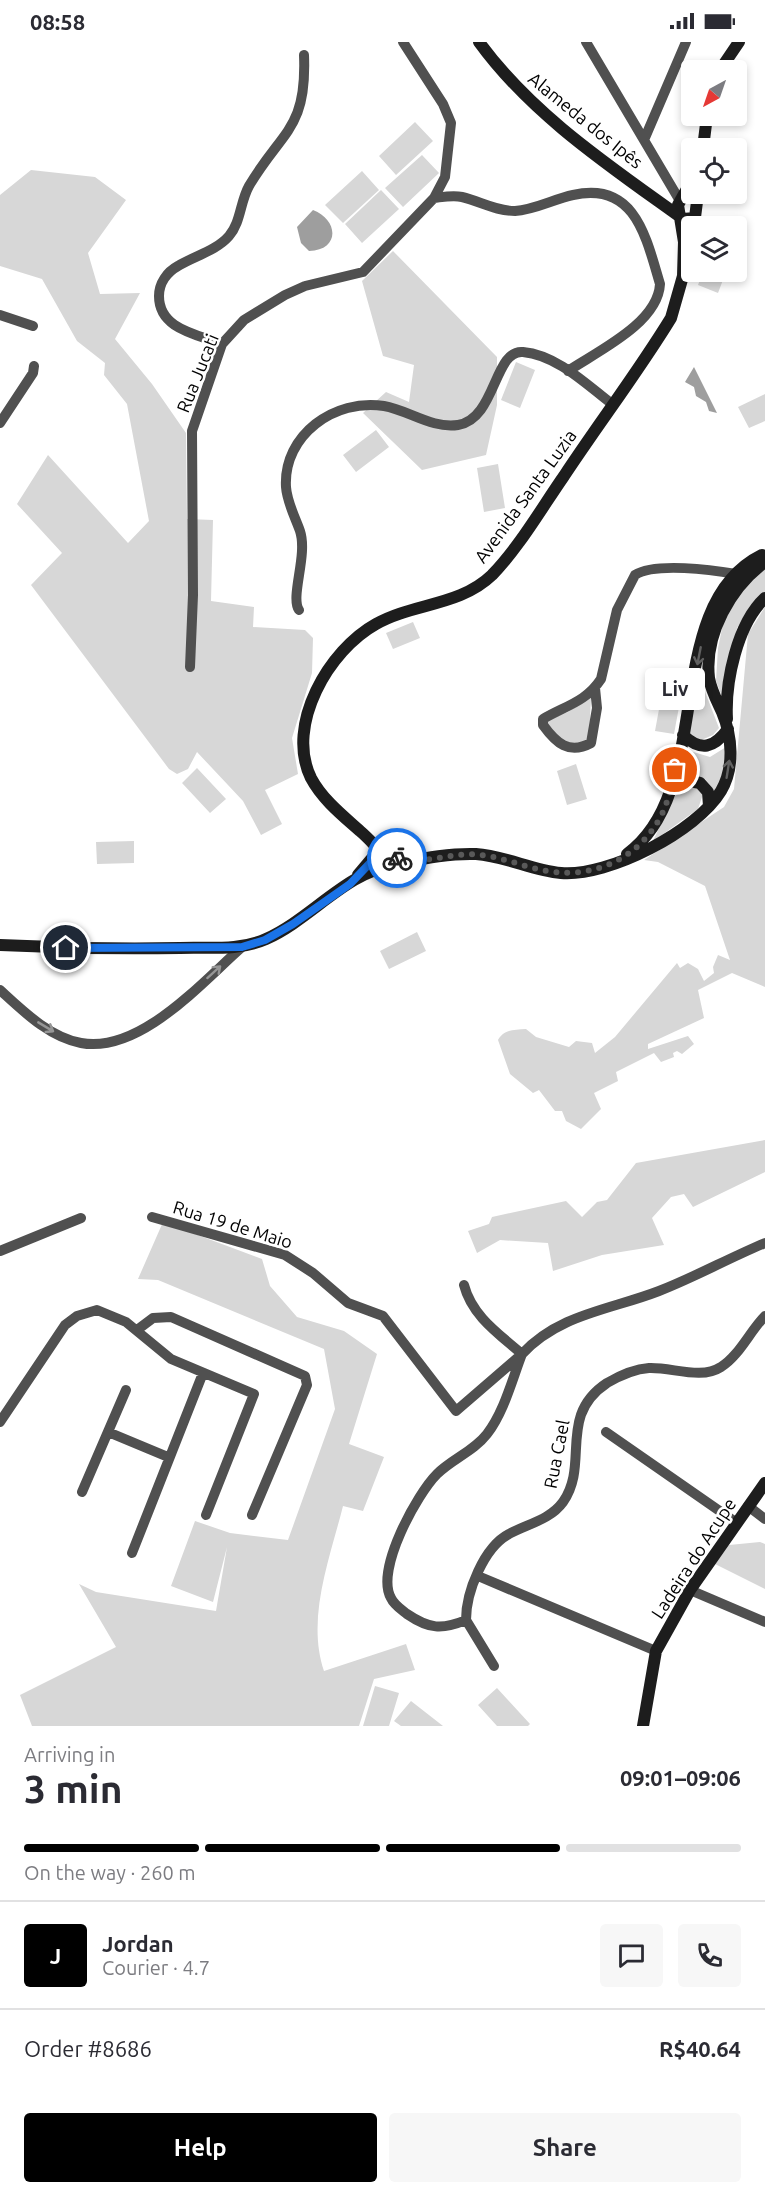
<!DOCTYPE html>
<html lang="en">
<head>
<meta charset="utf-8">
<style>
  body { margin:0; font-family:Ubuntu,sans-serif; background:#f7f7f7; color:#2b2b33; height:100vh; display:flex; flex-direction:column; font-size:22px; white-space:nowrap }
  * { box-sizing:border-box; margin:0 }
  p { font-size:20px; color:#7c7c81 }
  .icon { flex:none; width:33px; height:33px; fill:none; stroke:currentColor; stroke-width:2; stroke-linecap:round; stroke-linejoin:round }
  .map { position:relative; height:1684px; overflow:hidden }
  .sheet { display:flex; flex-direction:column; background:#fff; flex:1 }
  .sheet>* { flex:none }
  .needle { width:39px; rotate:220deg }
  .buttons { position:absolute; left:681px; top:18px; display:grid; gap:12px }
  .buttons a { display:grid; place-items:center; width:66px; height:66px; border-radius:6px; background:#fff; box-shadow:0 3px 9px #0003; font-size:30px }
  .pin { position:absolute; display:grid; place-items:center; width:51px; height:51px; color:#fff; margin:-26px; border:3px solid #fff; border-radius:50%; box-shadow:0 2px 6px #0007 }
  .courier { position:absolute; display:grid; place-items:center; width:60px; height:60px; margin:-30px; border:4px solid #1a73e8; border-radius:50%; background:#fff; color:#222; box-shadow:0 2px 8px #0007 }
  .bubble { position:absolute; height:42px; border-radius:6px; background:#fff; box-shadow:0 3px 9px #0003; font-size:20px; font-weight:700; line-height:42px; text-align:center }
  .headline em { font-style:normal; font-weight:700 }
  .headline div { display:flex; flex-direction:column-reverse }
  .headline { display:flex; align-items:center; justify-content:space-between; height:102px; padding:0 24px }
  h1 { font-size:39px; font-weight:700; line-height:45px }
  .bar { display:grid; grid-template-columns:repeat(4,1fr); gap:9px 6px; align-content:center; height:72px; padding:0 24px }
  .bar i { height:8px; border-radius:4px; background:#e1e1e2 }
  .bar .selected { background:#000 }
  .bar p { grid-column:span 4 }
  .line { display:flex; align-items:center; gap:15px; padding:0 24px; border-top:2px solid #e1e1e2 }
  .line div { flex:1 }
  .round { display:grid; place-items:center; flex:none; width:63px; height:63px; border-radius:6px; background:#f7f7f7 }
  .button { display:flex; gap:12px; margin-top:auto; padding:12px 24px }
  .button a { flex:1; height:69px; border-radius:6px; background:#000; color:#fff; font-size:24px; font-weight:700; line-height:69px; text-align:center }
  .button a+a { background:#f7f7f7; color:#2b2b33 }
  .status { display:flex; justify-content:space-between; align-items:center; height:42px; padding:0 30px; background:#fff; direction:ltr }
  .status svg { height:16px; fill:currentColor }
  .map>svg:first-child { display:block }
  .green { fill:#d7d7d7 }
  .water { fill:#9e9e9e }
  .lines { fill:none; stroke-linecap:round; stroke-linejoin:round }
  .street { stroke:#505050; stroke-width:10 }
  .secondary { stroke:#1d1d1d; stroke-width:12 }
  .oneway { stroke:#616161 }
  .oneway2 { stroke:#969696 }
  .done { stroke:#595959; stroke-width:6; stroke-dasharray:0 10.8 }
  .route { stroke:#1a73e8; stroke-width:8 }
  .labels { text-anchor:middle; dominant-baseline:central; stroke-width:5; stroke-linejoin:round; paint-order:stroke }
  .street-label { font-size:18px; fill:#000; stroke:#fff }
</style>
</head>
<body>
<div class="status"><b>08:58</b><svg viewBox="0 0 49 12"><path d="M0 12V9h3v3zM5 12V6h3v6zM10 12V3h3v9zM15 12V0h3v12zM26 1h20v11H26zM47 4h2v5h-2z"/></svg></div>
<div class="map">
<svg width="765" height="1684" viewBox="0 0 765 1684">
  <rect width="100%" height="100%" fill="#fff"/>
  <!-- green -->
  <path class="green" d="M415,80L433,99L396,133L379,114Z
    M422,113L439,131L403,165L385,146Z
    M31,128L95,135L126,158L88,211L100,252L140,251L115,297L152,342L186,391L187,477L213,478L211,559L254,565L253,585L305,588L313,596L312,631L292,696L298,732L265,748L282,782L261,793L243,759L197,710L188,727L177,732L169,727L31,543L62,511L17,462L48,413L128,501L149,479L127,362L104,333L105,321L77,299L42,237L0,224V153Z
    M362,129L379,148L343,181L325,163Z
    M381,148L399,167L362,201L345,182Z
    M393,209L497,315V363L486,413L422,428L363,371L386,350L409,360L414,323L383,314L362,239Z
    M703,230H726L718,251L698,243Z
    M516,320L535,328L520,366L501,358Z
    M765,352V379L749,386L738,365Z
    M376,388L389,405L356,430L343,413Z
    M498,422L505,466L484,470L477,426Z
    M765,527V552L747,569L737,586L725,663L716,639L718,606L726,567L751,537Z
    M765,565V945L732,931L698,948L704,976L648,1002V1007L688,994L694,1002L682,1012L677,1009L673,1011L674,1015L661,1020L654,1011L616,1030L618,1039L594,1051L601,1067L581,1087L566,1079L562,1069H555L539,1048L533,1051L510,1032L498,998C504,987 514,988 526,987L536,995L569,1005L576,999L592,1001L595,1011L615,995L677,921L680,926L688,921L698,927L704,939L714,931L713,925L718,913L730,918L705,844L658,820L644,818L724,765L734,747L748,592Z
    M413,580L420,596L393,607L386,591Z
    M699,634L719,686L713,693L699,699L689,691Z
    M662,651L681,654L674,692L655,689Z
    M591,655L589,699L571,703L557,694L546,679L568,670Z
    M726,705L728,712L717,752L705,737L684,733L690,709L710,715Z
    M576,722L587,757L567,763L557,729Z
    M197,726L226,757L210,771L182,741Z
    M689,743L697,745L703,752L698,767L652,800C663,783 669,750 689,743Z
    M134,799V821L97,822L96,800Z
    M417,890L426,909L389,927L380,909Z
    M765,1098V1130L693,1165L684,1152L671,1155L652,1176L664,1203L602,1213L553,1229L548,1201L500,1198L477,1211L468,1189L489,1182L492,1175L566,1159L582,1175L597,1160L607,1158L636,1121Z
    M163,1180L262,1217L270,1244L297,1275L344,1289L377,1312L349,1402L384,1415L363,1469L343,1464C330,1516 306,1576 324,1629L406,1602L415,1628L374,1637L359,1684H32L20,1653L116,1605L79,1542L96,1550L216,1569L227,1505L213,1560L171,1544L195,1479L230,1491L288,1498L335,1367L324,1307L158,1238L138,1237Z
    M760,1500L765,1502V1547L715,1522L729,1503Z
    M375,1644L399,1651L389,1684H363Z
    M497,1646L530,1682L528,1684H497L478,1663Z
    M411,1659L443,1684H401L394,1679Z"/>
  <!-- water -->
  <path class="water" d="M313,168C339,178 340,208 309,209L301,201L297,185Z
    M694,325L717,371L709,369L706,360L696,354L694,345L685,340Z"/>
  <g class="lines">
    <!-- street -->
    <path class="street" d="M403,0L443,62L451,81L445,135L434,156
      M586,0L680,159
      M644,98L686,0
      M0,273L33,284
      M222,302C196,292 159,287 159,254C159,241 167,230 178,224C194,214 216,209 229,194C241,180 240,160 249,144C282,88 307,88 304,13
      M0,381L33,331L34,324
      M299,568C290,555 308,513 300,489C295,475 287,460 286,445C283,393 335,356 384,364C408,368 432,387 458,383C496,377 494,307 523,310C557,313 587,343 612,362
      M190,625L193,553L192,389L222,302L244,278L285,253L305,244L363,230L434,156C443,155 453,153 462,155C480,159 495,169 515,169C534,168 554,157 573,153C635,139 646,195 660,242C658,281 598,309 568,329
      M595,646L597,666L591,701C569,713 556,701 543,683V677C565,664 586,660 601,637L617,568L635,533C655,520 713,528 736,532L741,536
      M0,948C23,969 49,995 81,1001C140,1012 202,940 242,905
      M152,1175L285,1213L313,1231L348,1261L383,1274L456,1369L522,1312C499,1292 472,1274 464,1243
      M765,1201C729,1216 695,1235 659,1249C610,1268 559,1272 522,1312C512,1338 504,1370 487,1392C474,1409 452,1417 437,1432C417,1452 375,1528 391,1556C394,1563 402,1568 407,1572C429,1587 442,1588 466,1578C466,1550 484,1505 509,1492C527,1482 550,1478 563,1460C590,1422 557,1374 607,1341C619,1334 635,1327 649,1326C672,1325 701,1338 721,1325C739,1314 750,1289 765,1274
      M0,1209L81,1176
      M137,1288L153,1276L171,1275L305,1334L307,1343L252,1473
      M0,1380L65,1283L77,1274L97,1268L126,1280L171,1317L254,1352L206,1473
      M108,1390L168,1415
      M606,1390L737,1481
      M82,1450L126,1348
      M748,1464L765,1477
      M132,1511L203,1331
      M478,1534L656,1609
      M690,1548L765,1580
      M466,1578L494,1624"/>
    <!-- secondary -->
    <path class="secondary" d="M479,0C532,73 611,125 683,177L695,176
      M720,28L739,0
      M703,106L707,74
      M694,183L698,152
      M727,677C725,640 737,582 765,556
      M683,693C701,710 714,706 728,687
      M671,742L685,738L700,741L708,750L709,764
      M627,812C717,747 659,564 762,513
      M397,822C383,814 372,799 360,789C342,773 322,757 311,736C285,683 329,608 376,582C413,561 460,564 492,533C520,504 541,467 564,434C599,381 638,330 671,276L683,234L684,200L678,163L692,138
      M358,833L380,807
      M0,903C60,906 120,907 180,906C209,905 239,909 266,897C311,877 345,831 395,822C421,817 449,811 476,812C505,814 532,828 561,831C609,835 697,789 721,749C735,725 732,694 722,670C717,659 711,648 709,636C704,592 731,545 765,520
      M643,1684L656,1609L690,1548L765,1441"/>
  </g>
  <!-- one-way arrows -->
  <defs><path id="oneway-shaft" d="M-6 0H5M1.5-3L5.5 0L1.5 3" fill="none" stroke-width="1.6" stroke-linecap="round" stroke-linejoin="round" transform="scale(1.5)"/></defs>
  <g class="oneway">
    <use href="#oneway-shaft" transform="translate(699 614) rotate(101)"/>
    <use href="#oneway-shaft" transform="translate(728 727) rotate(-81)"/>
  </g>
  <g class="oneway2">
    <use href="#oneway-shaft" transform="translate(214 930) rotate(-42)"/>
    <use href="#oneway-shaft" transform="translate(46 985) rotate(31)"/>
  </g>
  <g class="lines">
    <!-- done -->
    <path class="done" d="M397,816C423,824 453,809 480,813C502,815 524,825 547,829C595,837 640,816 662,772C669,758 671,742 675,728"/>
    <!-- route -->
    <path class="route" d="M66,906L242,905L265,898L293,882L350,842L371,820L380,807L397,816"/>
  </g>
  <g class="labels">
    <!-- street labels -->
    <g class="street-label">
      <text transform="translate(586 78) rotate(39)">Alameda dos Ipês</text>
      <text transform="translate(197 331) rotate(-68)">Rua Jucati</text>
      <text transform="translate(525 454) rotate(-54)">Avenida Santa Luzia</text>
      <text transform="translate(233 1182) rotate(17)">Rua 19 de Maio</text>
      <text transform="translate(556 1412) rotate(-79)">Rua Cael</text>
      <text transform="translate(693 1516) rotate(-57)">Ladeira do Acupe</text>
    </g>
  </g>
</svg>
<div class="buttons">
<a><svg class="needle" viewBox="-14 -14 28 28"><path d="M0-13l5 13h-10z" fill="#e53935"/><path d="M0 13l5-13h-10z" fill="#7c7c81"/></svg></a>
<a><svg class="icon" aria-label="locate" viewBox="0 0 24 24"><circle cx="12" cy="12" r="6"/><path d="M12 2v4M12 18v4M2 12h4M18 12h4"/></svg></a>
<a><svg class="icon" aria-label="layers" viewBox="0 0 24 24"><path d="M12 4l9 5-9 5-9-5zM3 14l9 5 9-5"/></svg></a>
</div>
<div class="pin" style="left:675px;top:728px;background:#ea580c"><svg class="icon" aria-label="bag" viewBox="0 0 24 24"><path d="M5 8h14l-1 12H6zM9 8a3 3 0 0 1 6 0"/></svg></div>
<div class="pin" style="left:66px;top:906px;background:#1f2937"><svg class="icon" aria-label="home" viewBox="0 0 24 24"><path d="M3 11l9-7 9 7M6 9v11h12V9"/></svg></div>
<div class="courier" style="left:397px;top:816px"><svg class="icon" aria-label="bike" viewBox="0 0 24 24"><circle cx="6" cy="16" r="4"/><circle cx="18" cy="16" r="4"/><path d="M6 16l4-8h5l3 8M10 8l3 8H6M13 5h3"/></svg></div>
<div class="bubble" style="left:645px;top:626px;width:60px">Liv</div>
</div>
<section class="sheet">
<div class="headline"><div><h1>3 min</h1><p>Arriving in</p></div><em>09:01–09:06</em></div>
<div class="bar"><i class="selected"></i><i class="selected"></i><i class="selected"></i><i></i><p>On the way · 260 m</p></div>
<div class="line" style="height:108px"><b class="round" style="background:#000;color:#fff">J</b><div><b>Jordan</b><p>Courier · 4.7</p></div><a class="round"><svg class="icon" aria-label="chat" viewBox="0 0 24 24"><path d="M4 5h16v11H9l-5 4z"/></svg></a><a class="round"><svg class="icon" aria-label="phone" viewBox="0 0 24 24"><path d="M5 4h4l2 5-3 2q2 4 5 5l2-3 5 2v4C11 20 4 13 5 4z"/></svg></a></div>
<div class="line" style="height:78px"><div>Order #8686</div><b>R$40.64</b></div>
<div class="button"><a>Help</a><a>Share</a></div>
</section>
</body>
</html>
